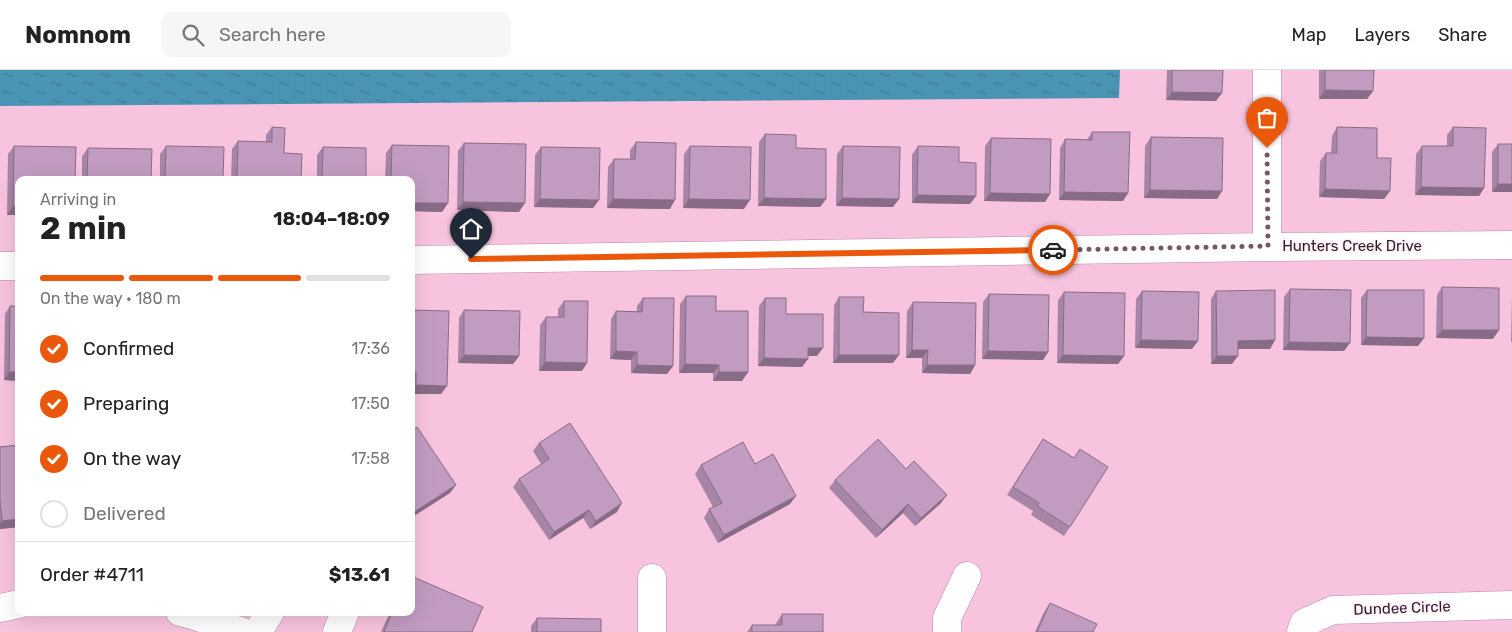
<!DOCTYPE html>
<html lang="en">
<head>
<meta charset="utf-8">
<style>
  body { margin:0; font-family:Rubik,sans-serif; background:#f6f6f6; color:#222; height:100vh; display:flex; flex-direction:column; font-size:19px; white-space:nowrap }
  * { box-sizing:border-box; margin:0 }
  p { font-size:16px; color:#767676 }
  .icon { flex:none; width:28px; height:28px; fill:none; stroke:currentColor; stroke-width:2; stroke-linecap:round; stroke-linejoin:round }
  .map { position:relative; flex:1; overflow:hidden }
  .sheet { position:absolute; left:15px; top:106px; width:400px; height:440px; display:flex; flex-direction:column; background:#fff; border-radius:10px; box-shadow:0 5px 20px #0002 }
  .sheet>* { flex:none }
  .pin { position:absolute; display:grid; place-items:center; width:42px; height:42px; color:#fff; margin:-51px -21px; border-radius:50% 50% 50% 0; rotate:-45deg; box-shadow:0 0 5px #0007 }
  .pin .icon { rotate:45deg }
  .courier { position:absolute; display:grid; place-items:center; width:50px; height:50px; margin:-25px; border:4px solid #ea580c; border-radius:50%; background:#fff; color:#222; box-shadow:0 1px 6px #0007 }
  .headline em { font-style:normal; font-weight:700 }
  .headline div { display:flex; flex-direction:column-reverse }
  .headline { display:flex; align-items:center; justify-content:space-between; height:85px; padding:0 25px }
  h1 { font-size:32px; font-weight:700; line-height:38px }
  .bar { display:grid; grid-template-columns:repeat(4,1fr); gap:8px 5px; align-content:center; height:60px; padding:0 25px }
  .bar i { height:6px; border-radius:4px; background:#e0e0e0 }
  .bar .on { background:#ea580c }
  .bar p { grid-column:span 4 }
  .line { display:flex; align-items:center; gap:12px; padding:0 25px; border-top:1px solid #e0e0e0 }
  .line div { flex:1 }
  ol { padding:0 25px; list-style:none }
  li { display:flex; align-items:center; gap:15px; height:55px }
  li p { margin-inline-start:auto }
  li .icon { padding:5px; border-radius:50%; background:#ea580c; color:#fff; stroke-width:4 }
  li:last-child { color:#767676 }
  li i { width:28px; height:28px; border:2px solid #e0e0e0; border-radius:50% }
  header { display:flex; align-items:center; gap:30px; box-sizing:border-box; height:70px; padding:0 25px; background:#fff; border-bottom:1px solid #e0e0e0 }
  header strong { font-size:24px }
  nav { display:flex; gap:28px; margin-inline-start:auto; font-size:18px }
  .search { width:350px; height:45px; background:#f6f6f6; display:flex; align-items:center; gap:12px; box-sizing:border-box; padding:0 18px; border-radius:10px; color:#767676; font-size:19px }
  .map>svg:first-child { display:block }
  .water { fill:url(#water-ripples) }
  .lines { fill:none; stroke-linecap:round; stroke-linejoin:round }
  .minor-casing { stroke:#bc8aa3; stroke-width:29 }
  .minor { stroke:#fff; stroke-width:28 }
  .wall { fill:#a785a6 }
  .shaded-wall { fill:#886c87 }
  .building { fill:#c29bc1; stroke:#886c87 }
  .done { stroke:#765767; stroke-width:5; stroke-dasharray:0 9 }
  .route { stroke:#ea580c; stroke-width:6 }
  .labels { text-anchor:middle; dominant-baseline:central; stroke-width:4; stroke-linejoin:round; paint-order:stroke }
  .street-label { font-size:15px; fill:#301d27; stroke:#fef2f8 }
</style>
</head>
<body>
<header>
<strong>Nomnom</strong>
<div class="search"><svg class="icon" aria-label="search" viewBox="0 0 24 24"><circle cx="10" cy="10" r="6"/><path d="M15 15l6 6"/></svg>Search here</div>
<nav><a>Map</a><a>Layers</a><a>Share</a></nav>
</header>
<div class="map">
<svg width="1512" height="562" viewBox="0 0 1512 562">
  <defs>
    <pattern id="water-ripples" width="26" height="14" patternUnits="userSpaceOnUse" patternTransform="scale(1.25)"><rect width="26" height="14" fill="#4994b3"/><path d="M2 4q2-2 4 0t4 0M15 11q2-2 4 0t4 0" fill="none" stroke="#3d7892"/></pattern>
  </defs>
  <rect width="100%" height="100%" fill="#f8c3de"/>
  <!-- water -->
  <path class="water" d="M0,0H1120L1119,28L0,36Z"/>
  <g class="lines">
    <defs>
      <path id="minor" d="M1267,0V177
        M411,190L1267,177L1512,175
        M0,196H19
        M0,538L19,534
        M180,542L192,545L243,562
        M258,562L270,542
        M337,562L345,542
        M652,562V508
        M947,562V548L967,506
        M1301,562L1304,553L1333,540L1512,535"/>
    </defs>
    <!-- minor casing -->
    <use href="#minor" class="minor-casing"/>
    <!-- minor -->
    <use href="#minor" class="minor"/>
  </g>
  <!-- wall -->
  <path class="wall" d="M1167,0H1223L1216,31L1166,30Z
    M1319,0H1374L1373,21L1367,29H1319Z
    M272,57L284,83L301,110H231L232,79L238,71L266,72V65Z
    M1337,57L1377,88L1390,121L1384,129L1319,127L1320,91L1326,83H1331L1332,66Z
    M1453,57L1484,118L1479,126L1415,125L1416,84L1422,76H1447V65Z
    M1092,62L1128,123L1123,131L1059,130L1060,78L1065,69L1087,70Z
    M765,64L796,78L826,129L820,137L758,136L759,72Z
    M1151,67L1222,121L1217,129L1144,128L1145,76Z
    M991,68L1050,124L1045,132L984,131L985,76Z
    M636,72L670,139L607,138L608,97L614,89H630V80Z
    M464,73L519,142L457,140L458,81Z
    M1498,74L1512,122H1492V82Z
    M392,75L442,142L411,141V110H385L386,83Z
    M14,76L19,110V145H7L8,84Z
    M166,76L223,110H160V84Z
    M690,76L744,139L683,138L684,84Z
    M843,76L893,137L836,136L837,84Z
    M918,76L959,92L970,134L912,133V85Z
    M323,77L366,110H317V85Z
    M541,77L599,130L593,138L534,137L535,85Z
    M88,78L151,110H82V86Z
    M1442,217L1493,269L1436,268L1437,225Z
    M1290,219L1344,281L1283,280L1284,227Z
    M1367,220L1424,268L1418,276L1361,275V228Z
    M1142,221L1192,279L1135,278L1136,229Z
    M1216,221L1275,270L1270,279H1238L1232,294H1211V229Z
    M1064,222L1124,286L1118,294L1057,293L1058,230Z
    M989,224L1048,282L1043,290L982,289L983,232Z
    M1512,225V272H1511Z
    M686,226L716,241L748,302L742,311H713V303H679L680,234Z
    M839,227L863,242L893,293H833L834,235Z
    M643,228L673,296L667,304L631,303V290L610,289L611,249L616,241H637V236Z
    M765,228L817,286H808L802,297L758,296L759,236Z
    M564,231L582,301H539L540,255L546,247H558V239Z
    M913,232L975,295L970,304L922,303V288H906L907,241Z
    M10,236L19,311L4,310L5,244Z
    M411,240L441,324H411Z
    M464,240L519,286L513,294L458,293L459,248Z
    M1043,369L1074,388L1080,379L1070,457L1064,466L1031,445L1033,441L1007,425Z
    M539,373L617,442L590,459L583,448L549,470L513,417L519,409L541,394L533,381Z
    M19,375V457L0,459V377Z
    M755,394L790,434L718,473L704,448L709,439L713,437L695,404L701,395Z
    M906,399L941,433L915,456L903,443L876,468L829,418L835,410Z
    M1050,533L1093,562H1035L1044,542Z
    M390,542H411L472,562H381Z
    M782,544L823,562H747L752,555H775Z
    M537,548L601,562H531V556Z"/>
  <!-- shaded-wall -->
  <path class="shaded-wall" d="M1325,20L1373,21L1367,29H1319Z
    M1172,22L1222,23L1216,31L1166,30Z
    M1498,114H1512V122H1492Z
    M1421,117L1484,118L1479,126L1415,125Z
    M1325,119L1390,121L1384,129L1319,127Z
    M1150,120L1222,121L1217,129L1144,128Z
    M1064,122L1128,123L1123,131L1059,130Z
    M990,123L1050,124L1045,132L984,131Z
    M917,125L976,126L970,134L912,133Z
    M764,128L826,129L820,137L758,136Z
    M842,128L899,129L893,137L836,136Z
    M540,129L599,130L593,138L534,137Z
    M613,129L675,130L670,139L607,138Z
    M689,129L750,130L744,139L683,138Z
    M463,132L525,133L519,142L457,140Z
    M411,133H448L442,142L411,141Z
    M13,136L19,137V145H7Z
    M1442,260H1499L1493,269L1436,268Z
    M1366,267L1424,268L1418,276L1361,275Z
    M1141,270L1198,271L1192,279L1135,278Z
    M1275,270L1270,279H1232L1238,271Z
    M1289,272L1350,273L1344,281L1283,280Z
    M808,278H823L817,286H802Z
    M912,280H928L922,288H906Z
    M616,281L637,282L631,290L610,289Z
    M988,281L1048,282L1043,290L982,289Z
    M464,285L519,286L513,294L458,293Z
    M839,285H899L893,293H833Z
    M1063,285L1124,286L1118,294L1057,293Z
    M1217,286H1238L1232,294H1211Z
    M764,288L808,289L802,297L758,296Z
    M545,292L587,293L582,301H539Z
    M685,294L719,295L713,303H679Z
    M637,295L673,296L667,304L631,303Z
    M927,295H975L970,304L922,303Z
    M9,302H19V311L4,310Z
    M411,302H416L411,309Z
    M719,302H748L742,311H713Z
    M416,315L447,316L441,324H411V322Z
    M456,415L450,423L411,448V444Z
    M947,425L941,433L915,456L921,448Z
    M796,426L790,434L718,473L724,465Z
    M622,433L617,442L590,459L596,451Z
    M908,434L903,443L876,468L882,460Z
    M589,440L583,448L549,470L554,462Z
    M19,449V457L0,459V453L2,451Z"/>
  <!-- building -->
  <path class="building" d="M1172,0H1223L1222,23L1172,22Z
    M1325,0H1374L1373,21L1325,20Z
    M272,57L285,58L284,83L302,84L301,110H237L238,71L272,72Z
    M1337,57L1377,58V88H1391L1390,121L1325,119L1326,83H1337Z
    M1453,57L1486,58L1484,118L1421,117L1422,76H1453Z
    M1092,62H1130L1128,123L1064,122L1065,69L1092,70Z
    M765,64L796,65V78L826,79V129L764,128Z
    M1151,67L1223,68L1222,121L1150,120Z
    M991,68L1051,69L1050,124L990,123Z
    M636,72L676,73L675,130L613,129L614,89H635Z
    M464,73L526,74L525,133L463,132Z
    M1498,74H1512V114H1498Z
    M392,75L449,76L448,133H411V110H391Z
    M14,76L76,77L75,110H19V137L13,136Z
    M166,76L224,77L223,110H165Z
    M690,76L751,77L750,130L689,129Z
    M843,76L900,77L899,129L842,128Z
    M918,76L959,77V92L976,93V126L917,125Z
    M323,77L366,78V110H322Z
    M541,77L600,78L599,130L540,129Z
    M88,78L152,79L151,110H87Z
    M1442,217L1499,218V260H1442Z
    M1290,219L1351,220L1350,273L1289,272Z
    M1275,220V270L1238,271V286H1217L1216,221Z
    M1367,220H1424V268L1366,267Z
    M1142,221L1199,222L1198,271L1141,270Z
    M1064,222L1125,223L1124,286L1063,285Z
    M989,224L1049,225L1048,282L988,281Z
    M686,226H716V241H748V302H719V295L685,294Z
    M839,227H864L863,242L899,243V285H839Z
    M643,228H674L673,296L637,295V282L616,281V241L642,242Z
    M765,228H786V244H823V278H808V289L764,288Z
    M564,231H588L587,293L545,292L546,247H564Z
    M913,232L976,233L975,295H927L928,280H912Z
    M10,236H19V302H9Z
    M411,240L449,241L447,316L416,315V302H411Z
    M464,240L520,241L519,286L464,285Z
    M570,353L622,433L596,451L589,440L554,462L519,409L549,389L539,373Z
    M417,357L456,415L411,444V361Z
    M878,369L906,399L914,391L947,425L921,448L908,434L882,460L835,410Z
    M1043,369L1074,388L1080,379L1108,397L1070,457L1037,436L1039,433L1013,417Z
    M743,372L755,394L773,384L796,426L724,465L709,439L722,433L701,395Z
    M19,375V449L2,451L0,431V377Z
    M411,506L483,537L472,562H384L392,542H411Z
    M1050,533L1097,554L1093,562H1037Z
    M782,544H823V562H752V555H782Z
    M537,548L601,549V562H537Z"/>
  <g class="lines">
    <!-- done -->
    <path class="done" d="M1053,180L1268,176L1267,78"/>
    <!-- route -->
    <path class="route" d="M471,189L1053,180"/>
  </g>
  <g class="labels">
    <!-- street labels -->
    <g class="street-label">
      <text x="1352" y="176">Hunters Creek Drive</text>
      <text transform="translate(1402 538) rotate(-2)">Dundee Circle</text>
    </g>
  </g>
</svg>
<div class="pin" style="left:1267px;top:78px;background:#ea580c"><svg class="icon" aria-label="bag" viewBox="0 0 24 24"><path d="M5 8h14l-1 12H6zM9 8a3 3 0 0 1 6 0"/></svg></div>
<div class="pin" style="left:471px;top:189px;background:#1f2937"><svg class="icon" aria-label="home" viewBox="0 0 24 24"><path d="M3 11l9-7 9 7M6 9v11h12V9"/></svg></div>
<div class="courier" style="left:1053px;top:180px"><svg class="icon" aria-label="car" viewBox="0 0 24 24"><path d="M5 17H2v-5l4-1 3-4h7l3 4 3 1v5h-3M9 17h6M6 11h13"/><circle cx="7" cy="17" r="2"/><circle cx="17" cy="17" r="2"/></svg></div>
<section class="sheet">
<div class="headline"><div><h1>2 min</h1><p>Arriving in</p></div><em>18:04–18:09</em></div>
<div class="bar"><i class="on"></i><i class="on"></i><i class="on"></i><i></i><p>On the way · 180 m</p></div>
<ol>
<li><svg class="icon" aria-label="check" viewBox="0 0 24 24"><path d="M5 12l5 5 9-10"/></svg>Confirmed<p>17:36</p></li>
<li><svg class="icon" aria-label="check" viewBox="0 0 24 24"><path d="M5 12l5 5 9-10"/></svg>Preparing<p>17:50</p></li>
<li><svg class="icon" aria-label="check" viewBox="0 0 24 24"><path d="M5 12l5 5 9-10"/></svg>On the way<p>17:58</p></li>
<li><i></i>Delivered</li>
</ol>
<div class="line" style="height:65px"><div>Order #4711</div><b>$13.61</b></div>
</section>
</div>
</body>
</html>
